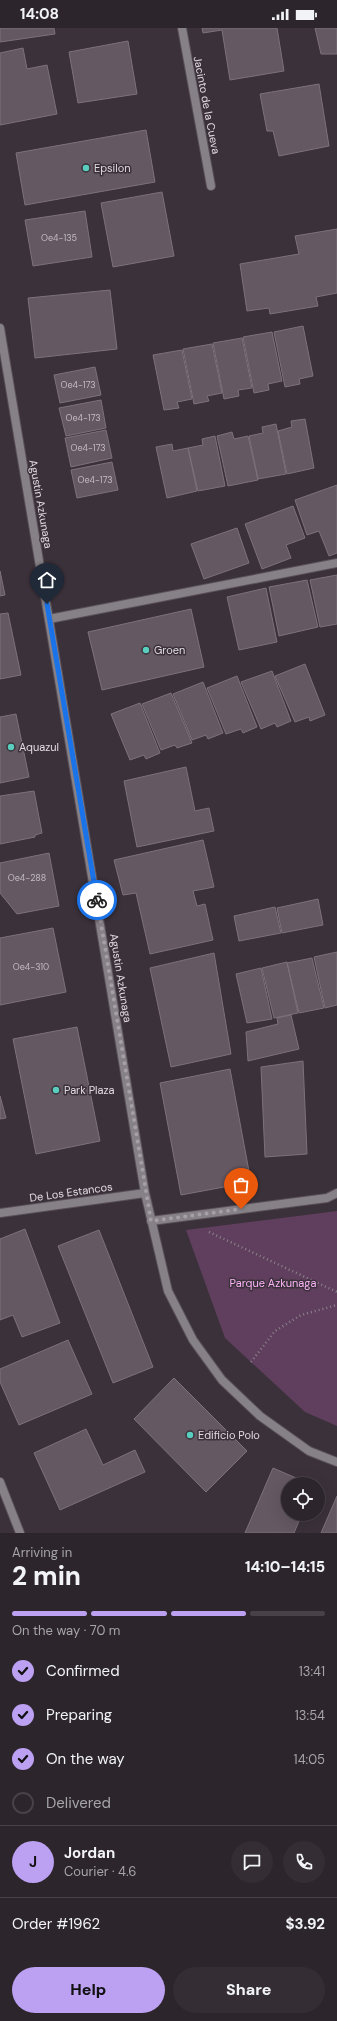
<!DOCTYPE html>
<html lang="en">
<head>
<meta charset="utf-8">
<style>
  body { margin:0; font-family:"DM Sans",sans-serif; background:#342d34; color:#f1f3f6; height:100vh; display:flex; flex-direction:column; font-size:15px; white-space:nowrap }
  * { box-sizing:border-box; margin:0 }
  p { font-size:13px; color:#a6a5a9 }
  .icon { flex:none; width:22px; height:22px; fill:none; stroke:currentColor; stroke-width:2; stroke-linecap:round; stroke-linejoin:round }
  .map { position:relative; height:1505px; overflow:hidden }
  .details { display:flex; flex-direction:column; background:#2c252c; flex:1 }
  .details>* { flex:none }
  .tools { position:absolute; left:281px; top:1449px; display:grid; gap:8px }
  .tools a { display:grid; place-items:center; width:44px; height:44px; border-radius:50%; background:#2c252c; box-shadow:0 4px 16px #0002,0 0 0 1px #484248; font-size:20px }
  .pin { position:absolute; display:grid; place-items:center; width:34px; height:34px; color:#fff; margin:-41px -17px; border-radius:50% 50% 50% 0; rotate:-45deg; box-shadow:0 0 4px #0007 }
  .pin .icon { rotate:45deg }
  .courier { position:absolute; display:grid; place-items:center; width:40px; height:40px; margin:-20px; border:3px solid #1a73e8; border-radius:50%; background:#fff; color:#222; box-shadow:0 1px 5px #0007 }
  .overview em { font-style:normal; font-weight:800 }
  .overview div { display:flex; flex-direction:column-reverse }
  .overview { display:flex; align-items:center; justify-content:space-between; height:68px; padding:0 12px }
  h1 { font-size:26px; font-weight:800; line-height:30px }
  .bar { display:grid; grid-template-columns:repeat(4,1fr); gap:6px 4px; align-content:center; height:48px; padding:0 12px }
  .bar i { height:5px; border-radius:3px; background:#484248 }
  .bar .active { background:#bca0f2 }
  .bar p { grid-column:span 4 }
  .line { display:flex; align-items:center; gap:10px; padding:0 12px; border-top:1px solid #484248 }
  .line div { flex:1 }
  .round { display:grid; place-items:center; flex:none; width:42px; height:42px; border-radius:21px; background:#342d34 }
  ol { padding:0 12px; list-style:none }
  li { display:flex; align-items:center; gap:12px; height:44px }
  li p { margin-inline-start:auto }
  li .icon { padding:4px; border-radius:50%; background:#bca0f2; color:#111; stroke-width:4 }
  li:last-child { color:#a6a5a9 }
  li i { width:22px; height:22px; border:2px solid #484248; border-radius:50% }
  .action { display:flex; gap:8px; margin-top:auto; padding:8px 12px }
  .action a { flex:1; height:46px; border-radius:24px; background:#bca0f2; color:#111; font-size:16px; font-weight:800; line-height:46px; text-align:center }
  .action a+a { background:#342d34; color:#f1f3f6 }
  .status { display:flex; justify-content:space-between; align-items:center; height:28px; padding:0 20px; background:#2c252c; direction:ltr }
  .status svg { height:11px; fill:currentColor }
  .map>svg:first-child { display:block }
  .green { fill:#5f3f5d }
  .building { fill:#645863; stroke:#7d717c }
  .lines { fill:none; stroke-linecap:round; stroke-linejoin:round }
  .lane-casing { stroke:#594f58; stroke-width:10 }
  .street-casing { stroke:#594f58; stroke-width:10 }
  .path { stroke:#8b838a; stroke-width:2.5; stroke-dasharray:1 3; stroke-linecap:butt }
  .lane { stroke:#868186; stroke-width:8 }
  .street { stroke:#868186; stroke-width:8 }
  .done { stroke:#a79fa6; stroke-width:4; stroke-dasharray:0 7.2 }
  .route { stroke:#1a73e8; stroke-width:5 }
  .poi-dot { fill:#59cebe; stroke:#3b313a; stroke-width:1.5 }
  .labels { text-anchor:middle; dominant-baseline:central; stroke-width:3; stroke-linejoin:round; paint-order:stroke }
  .number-label { font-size:9px; fill:#c2bac1 }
  .street-label { font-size:11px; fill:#e1dae0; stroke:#3b313a }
  .poi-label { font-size:11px; fill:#e1dae0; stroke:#3b313a; text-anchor:start }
  .park-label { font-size:11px; fill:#fcb4f9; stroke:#3b313a }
</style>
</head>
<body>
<div class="status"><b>14:08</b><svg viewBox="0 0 49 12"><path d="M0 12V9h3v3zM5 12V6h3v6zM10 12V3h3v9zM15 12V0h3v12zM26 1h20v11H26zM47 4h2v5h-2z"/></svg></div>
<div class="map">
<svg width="337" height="1505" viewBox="0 0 337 1505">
  <rect width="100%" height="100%" fill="#3b313a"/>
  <!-- green -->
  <path class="green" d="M337,1183V1398L305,1384L225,1310L186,1202Z"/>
  <!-- building -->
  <path class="building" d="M0,0H54L55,6L0,14Z
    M202,0H277L284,43L230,52L222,2L203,5Z
    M315,0H337V26H321Z
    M128,13L137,66L78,75L69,24Z
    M23,20L27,41L47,37L57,86L0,97V25Z
    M319,56L329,118L279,128L273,103H267L260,66Z
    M146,102L155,154L25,177L16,125Z
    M162,164L174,228L113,239L101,175Z
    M85,183L92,229L33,238L25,192Z
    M337,201V265L316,269L318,278L270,286L269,280L247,283L240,236L299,226L295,208Z
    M110,262L117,321L35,330L28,270Z
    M303,298L313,348L299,351L300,356L285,359L274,304Z
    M272,304L282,353L268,356L269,362L254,365L243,309Z
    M242,310L252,360L238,362L239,368L224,371L213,315Z
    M212,316L222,365L207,368L209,373L194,376L183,321Z
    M182,322L192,371L177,374L179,380L164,382L153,327Z
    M95,339L101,367L60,375L54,347Z
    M101,372L106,400L66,408L59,380Z
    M305,391L314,440L287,446L278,403L292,399L291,393Z
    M276,396L286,446L258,451L249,408L263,405L262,399Z
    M106,402L112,430L71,439L65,410Z
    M232,404L234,411L248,408L258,452L228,458L217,408Z
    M215,408L225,458L198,463L188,420L203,417L202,411Z
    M172,416L173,423L188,420L197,463L167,470L156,419Z
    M112,434L118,462L77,470L71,442Z
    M337,457V525L329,528L319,503L307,507L295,472Z
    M293,478L305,510L286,517L291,530L262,541L245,496Z
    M237,500L249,535L204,551L191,516Z
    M0,543L5,567L0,568Z
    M337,547V596L320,599L310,552Z
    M307,552L318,599L279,608L269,559Z
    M266,560L277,614L239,622L227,569Z
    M191,581L204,639L102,662L88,604Z
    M8,585L21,647L0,651V586Z
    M305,636L325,687L310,693L309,689L295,694L275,648Z
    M272,643L291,693L277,699L275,695L261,701L241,654Z
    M237,648L257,699L243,705L241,701L226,706L207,660Z
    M203,654L223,705L208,711L206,707L192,712L173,666Z
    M171,665L192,715L177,720L175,717L161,722L142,676Z
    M140,675L160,725L146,731L144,727L130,732L111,686Z
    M16,686L29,749L0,755V689Z
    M186,739L195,783L209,780L214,803L137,819L124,753Z
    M34,763L42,805L35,807V809L0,816V768Z
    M203,812L214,859L193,863L197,878L205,876L213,912L150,926L136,865L123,867L114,832Z
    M49,825L59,878L17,886L0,865V835Z
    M318,871L323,897L282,905L277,880Z
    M275,879L281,905L239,913L234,888Z
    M53,900L66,964L0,977V910Z
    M337,924V977L325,980L314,929Z
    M214,925L231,1026L171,1039L150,940Z
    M312,930L324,980L299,985L287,935Z
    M287,934L298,985L274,990L262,940Z
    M261,940L272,991L247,995L236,946Z
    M291,987L299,1021L248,1033L246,1004L278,996L277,990Z
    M77,999L100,1113L36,1126L13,1011Z
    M303,1033L307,1126L265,1129L261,1039Z
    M230,1041L251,1154L181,1167L160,1055Z
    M0,1068L6,1090L0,1091Z
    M25,1201L60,1295L22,1309L13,1287L0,1292V1211Z
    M99,1202L153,1339L113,1355L58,1218Z
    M68,1312L92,1366L19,1397L0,1354V1341Z
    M174,1350L247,1423L206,1464L134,1391Z
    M86,1401L103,1437L135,1422L145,1444L60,1482L34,1425Z
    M273,1440L310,1456H288V1486H302L294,1505H245Z
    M337,1468V1505H321Z"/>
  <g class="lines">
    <defs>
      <path id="lane" d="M49,591L337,535"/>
      <path id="street" d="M182,0L211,158
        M0,300L145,1165L168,1263L193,1312L222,1352L260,1388L309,1423L337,1434
        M0,1185L145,1165
        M151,1193L327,1170L337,1165
        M0,1454L20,1505"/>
    </defs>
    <!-- lane casing -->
    <use href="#lane" class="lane-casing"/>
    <!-- street casing -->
    <use href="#street" class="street-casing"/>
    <!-- path -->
    <path class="path" d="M209,1204L337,1264
      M251,1334L275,1303L301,1287L337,1277"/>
    <!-- lane -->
    <use href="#lane" class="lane"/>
    <!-- street -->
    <use href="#street" class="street"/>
  </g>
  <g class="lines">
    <!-- done -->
    <path class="done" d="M97,872L151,1193L241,1181"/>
    <!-- route -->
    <path class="route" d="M47,576L97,872"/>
  </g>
  <!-- markers -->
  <g class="poi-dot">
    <circle cx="86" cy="140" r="4"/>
    <circle cx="146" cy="622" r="4"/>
    <circle cx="11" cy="719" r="4"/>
    <circle cx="56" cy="1062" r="4"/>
    <circle cx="190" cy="1407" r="4"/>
  </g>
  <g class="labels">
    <!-- number labels -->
    <g class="number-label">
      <text x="59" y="210">Oe4-135</text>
      <text x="78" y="357">Oe4-173</text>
      <text x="83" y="390">Oe4-173</text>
      <text x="88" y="420">Oe4-173</text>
      <text x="95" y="452">Oe4-173</text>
      <text x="27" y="850">Oe4-288</text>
      <text x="31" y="939">Oe4-310</text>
    </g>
    <!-- street labels -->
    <g class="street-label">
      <text transform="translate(207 77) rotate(79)">Jacinto de la Cueva</text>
      <text transform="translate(41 476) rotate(80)">Agustin Azkunaga</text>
      <text transform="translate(121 950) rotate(81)">Agustin Azkunaga</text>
      <text transform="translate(71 1164) rotate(-8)">De Los Estancos</text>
    </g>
    <!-- poi labels -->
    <g class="poi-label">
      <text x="94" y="140">Epsilon</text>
      <text x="154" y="622">Groen</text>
      <text x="19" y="719">Aquazul</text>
      <text x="64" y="1062">Park Plaza</text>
      <text x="198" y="1407">Edificio Polo</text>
    </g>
    <!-- park labels -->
    <g class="park-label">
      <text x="273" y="1255">Parque Azkunaga</text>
    </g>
  </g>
</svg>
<div class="tools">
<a><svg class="icon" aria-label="locate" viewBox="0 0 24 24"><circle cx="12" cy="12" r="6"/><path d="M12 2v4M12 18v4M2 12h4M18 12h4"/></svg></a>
</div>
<div class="pin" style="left:241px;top:1181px;background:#ea580c"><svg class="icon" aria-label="bag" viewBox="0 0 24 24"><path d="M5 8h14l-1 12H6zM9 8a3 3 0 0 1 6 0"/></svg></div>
<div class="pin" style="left:47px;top:576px;background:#1f2937"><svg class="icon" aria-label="home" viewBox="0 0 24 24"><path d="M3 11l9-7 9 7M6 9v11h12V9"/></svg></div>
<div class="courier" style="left:97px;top:872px"><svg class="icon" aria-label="bike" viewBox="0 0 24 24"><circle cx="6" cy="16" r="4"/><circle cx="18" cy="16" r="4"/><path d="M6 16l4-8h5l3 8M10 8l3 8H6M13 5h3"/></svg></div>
</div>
<section class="details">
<div class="overview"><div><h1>2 min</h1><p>Arriving in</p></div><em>14:10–14:15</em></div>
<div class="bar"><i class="active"></i><i class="active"></i><i class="active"></i><i></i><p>On the way · 70 m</p></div>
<ol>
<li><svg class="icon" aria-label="check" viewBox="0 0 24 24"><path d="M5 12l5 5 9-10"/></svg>Confirmed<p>13:41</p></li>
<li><svg class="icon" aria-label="check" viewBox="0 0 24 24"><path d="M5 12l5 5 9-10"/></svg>Preparing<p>13:54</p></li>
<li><svg class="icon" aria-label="check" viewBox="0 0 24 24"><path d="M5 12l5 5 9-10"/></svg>On the way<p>14:05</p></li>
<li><i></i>Delivered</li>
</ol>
<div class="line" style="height:72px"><b class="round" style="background:#bca0f2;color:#111">J</b><div><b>Jordan</b><p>Courier · 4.6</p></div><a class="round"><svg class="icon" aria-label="chat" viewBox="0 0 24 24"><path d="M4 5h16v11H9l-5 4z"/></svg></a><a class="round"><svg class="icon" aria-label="phone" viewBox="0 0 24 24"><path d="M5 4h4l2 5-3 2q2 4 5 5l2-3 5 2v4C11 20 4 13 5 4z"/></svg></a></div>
<div class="line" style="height:52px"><div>Order #1962</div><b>$3.92</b></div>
<div class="action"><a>Help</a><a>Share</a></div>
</section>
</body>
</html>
